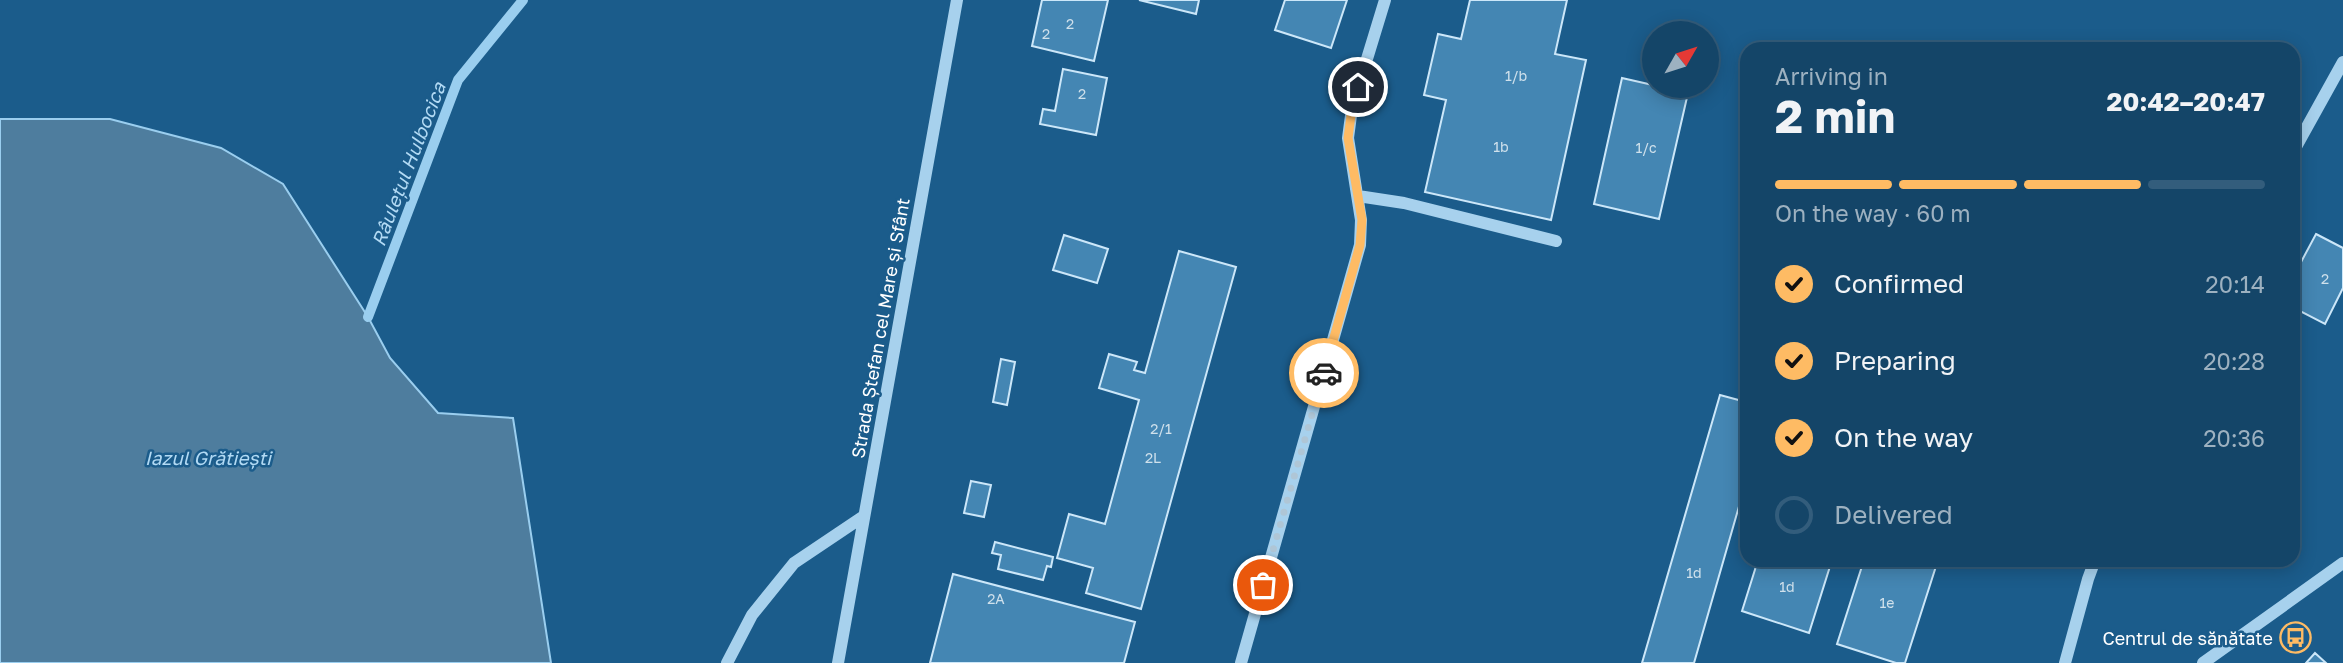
<!DOCTYPE html>
<html lang="en">
<head>
<meta charset="utf-8">
<style>
  body { margin:0; font-family:"Golos Text",sans-serif; background:#1d4c6e; color:#f1f3f6; height:100vh; display:flex; flex-direction:column; font-size:26px; white-space:nowrap }
  * { box-sizing:border-box; margin:0 }
  p { font-size:23px; color:#9db1c0 }
  .icon { flex:none; width:38px; height:38px; fill:none; stroke:currentColor; stroke-width:2; stroke-linecap:round; stroke-linejoin:round }
  .map { position:relative; flex:1; overflow:hidden }
  .drawer { position:absolute; left:1740px; top:42px; width:560px; height:525px; display:flex; flex-direction:column; background:#144568; border-radius:21px; box-shadow:0 4px 18px #0003,0 0 0 2px #335d7c }
  .drawer>* { flex:none }
  .needle { width:46px; rotate:51deg }
  .controls { position:absolute; left:1642px; top:21px; display:grid; gap:14px }
  .controls a { display:grid; place-items:center; width:77px; height:77px; border-radius:50%; background:#144568; box-shadow:0 4px 18px #0003,0 0 0 2px #335d7c; font-size:35px }
  .pin { position:absolute; display:grid; place-items:center; width:60px; height:60px; color:#fff; margin:-30px; border:4px solid #fff; border-radius:50%; box-shadow:0 2px 7px #0007 }
  .courier { position:absolute; display:grid; place-items:center; width:70px; height:70px; margin:-35px; border:5px solid #febb64; border-radius:50%; background:#fff; color:#222; box-shadow:0 2px 9px #0007 }
  .overview em { font-style:normal; font-weight:700 }
  .overview div { display:flex; flex-direction:column-reverse }
  .overview { display:flex; align-items:center; justify-content:space-between; height:119px; padding:0 35px }
  h1 { font-size:46px; font-weight:700; line-height:52px }
  .bar { display:grid; grid-template-columns:repeat(4,1fr); gap:10px 7px; align-content:center; height:84px; padding:0 35px }
  .bar i { height:9px; border-radius:5px; background:#335d7c }
  .bar .active { background:#febb64 }
  .bar p { grid-column:span 4 }
  ol { padding:0 35px; list-style:none }
  li { display:flex; align-items:center; gap:21px; height:77px }
  li p { margin-inline-start:auto }
  li .icon { padding:7px; border-radius:50%; background:#febb64; color:#111; stroke-width:4 }
  li:last-child { color:#9db1c0 }
  li i { width:38px; height:38px; border:4px solid #335d7c; border-radius:50% }
  .map>svg:first-child { display:block }
  .water { fill:#4e7d9e; stroke:#9aceef; stroke-width:2 }
  .lines { fill:none; stroke-linecap:round; stroke-linejoin:round }
  .stream { stroke:#9aceef; stroke-width:10 }
  .building { fill:#4486b3; stroke:#cce7f9; stroke-width:2 }
  .minor { stroke:#a7d1ed; stroke-width:12 }
  .done { stroke:#afc6d6; stroke-width:7; stroke-dasharray:0 12.6 }
  .route { stroke:#febb64; stroke-width:9 }
  .labels { text-anchor:middle; dominant-baseline:central; stroke-width:5; stroke-linejoin:round; paint-order:stroke }
  .number-label { font-size:14px; fill:#d0e1ec }
  .street-label { font-size:18px; fill:#fff; stroke:#1b5c8b }
  .poi-label { font-size:18px; fill:#fff; stroke:#1b5c8b; text-anchor:end }
  .water-label { font-size:19px; font-style:italic; fill:#b2daf4; stroke:#1b5c8b }
</style>
</head>
<body>
<div class="map">
<svg width="2343" height="663" viewBox="0 0 2343 663">
  <rect width="100%" height="100%" fill="#1b5c8b"/>
  <!-- water -->
  <path class="water" d="M0,119H110L221,148L283,184L368,317L390,358L438,413L513,418L551,663H0Z"/>
  <g class="lines">
    <!-- stream -->
    <path class="stream" d="M368,317L458,80L523,0"/>
  </g>
  <!-- building -->
  <path class="building" d="M1042,0H1108L1094,61L1032,46Z
    M1139,0H1199L1196,14Z
    M1285,0H1347L1331,48L1275,30Z
    M1470,0H1567L1555,54L1586,60L1551,220L1425,192L1446,100L1424,95L1438,34L1461,39Z
    M1063,69L1107,78L1096,135L1040,124L1043,109L1055,111Z
    M1622,78L1688,93L1659,219L1594,204Z
    M2316,234L2343,248V288L2325,324L2292,307V279Z
    M1064,235L1108,249L1097,283L1053,270Z
    M1179,251L1236,267L1141,609L1086,593L1093,568L1057,558L1069,514L1105,524L1139,400L1099,388L1109,354L1137,362L1134,370L1145,373Z
    M1001,359L1015,362L1007,405L993,402Z
    M1720,395L1746,402V482L1694,663H1642Z
    M971,481L991,485L984,517L964,513Z
    M995,542L1053,557L1051,567L1047,566L1043,580L998,569L1001,555L992,553Z
    M1758,560H1832L1809,633L1742,611Z
    M1864,560H1938L1905,663H1896L1837,644Z
    M953,574L1135,622L1124,663H930Z
    M2315,653L2326,663H2306Z"/>
  <g class="lines">
    <!-- minor -->
    <path class="minor" d="M2292,154L2343,62
      M1358,196L1404,203L1556,241
      M727,663L752,615L794,563L864,516
      M838,663L957,0
      M1241,663L1360,245L1361,220L1348,138L1352,108L1385,0
      M2065,663L2088,579L2095,560
      M2203,663L2343,563"/>
  </g>
  <g class="lines">
    <!-- done -->
    <path class="done" d="M1263,585L1324,373"/>
    <!-- route -->
    <path class="route" d="M1324,373L1360,245L1362,220L1348,138L1352,108L1358,87"/>
  </g>
  <!-- icons -->
  <defs>
    <symbol id="bus-ring" viewBox="-11 -11 22 22"><circle r="9.5" fill="#1b5c8b" stroke="#febb64" stroke-width="1.5"/><path d="M-5-6H5V4H4V6H2V4H-2V6H-4V4H-5ZM-3.5-4V0h7V-4ZM-3.5 1.2v1.5H-2V1.2ZM2 1.2v1.5H3.5V1.2Z" fill="#febb64"/></symbol>
  </defs>
  <g fill-rule="evenodd">
    <use href="#bus-ring" x="2278" y="620" width="35" height="35"/>
  </g>
  <g class="labels">
    <!-- number labels -->
    <g class="number-label">
      <text x="1070" y="23">2</text>
      <text x="1046" y="33">2</text>
      <text x="1516" y="75">1/b</text>
      <text x="1082" y="93">2</text>
      <text x="1501" y="146">1b</text>
      <text x="1646" y="147">1/c</text>
      <text x="2325" y="278">2</text>
      <text x="1161" y="428">2/1</text>
      <text x="1153" y="457">2L</text>
      <text x="1694" y="572">1d</text>
      <text x="1787" y="586">1d</text>
      <text x="996" y="598">2A</text>
      <text x="1887" y="602">1e</text>
    </g>
    <!-- street labels -->
    <g class="street-label">
      <text transform="translate(880 328) rotate(-80)">Strada Ștefan cel Mare și Sfânt</text>
    </g>
    <!-- poi labels -->
    <g class="poi-label">
      <text x="2273" y="638">Centrul de sănătate</text>
    </g>
    <!-- water labels -->
    <g class="water-label">
      <text transform="translate(408 164) rotate(-69)">Râulețul Hulbocica</text>
      <text x="208" y="457">Iazul Grătiești</text>
    </g>
  </g>
</svg>
<div class="controls">
<a><svg class="needle" viewBox="-14 -14 28 28"><path d="M0-13l5 13h-10z" fill="#e53935"/><path d="M0 13l5-13h-10z" fill="#9db1c0"/></svg></a>
</div>
<div class="pin" style="left:1263px;top:585px;background:#ea580c"><svg class="icon" aria-label="bag" viewBox="0 0 24 24"><path d="M5 8h14l-1 12H6zM9 8a3 3 0 0 1 6 0"/></svg></div>
<div class="pin" style="left:1358px;top:87px;background:#1f2937"><svg class="icon" aria-label="home" viewBox="0 0 24 24"><path d="M3 11l9-7 9 7M6 9v11h12V9"/></svg></div>
<div class="courier" style="left:1324px;top:373px"><svg class="icon" aria-label="car" viewBox="0 0 24 24"><path d="M5 17H2v-5l4-1 3-4h7l3 4 3 1v5h-3M9 17h6M6 11h13"/><circle cx="7" cy="17" r="2"/><circle cx="17" cy="17" r="2"/></svg></div>
<section class="drawer">
<div class="overview"><div><h1>2 min</h1><p>Arriving in</p></div><em>20:42–20:47</em></div>
<div class="bar"><i class="active"></i><i class="active"></i><i class="active"></i><i></i><p>On the way · 60 m</p></div>
<ol>
<li><svg class="icon" aria-label="check" viewBox="0 0 24 24"><path d="M5 12l5 5 9-10"/></svg>Confirmed<p>20:14</p></li>
<li><svg class="icon" aria-label="check" viewBox="0 0 24 24"><path d="M5 12l5 5 9-10"/></svg>Preparing<p>20:28</p></li>
<li><svg class="icon" aria-label="check" viewBox="0 0 24 24"><path d="M5 12l5 5 9-10"/></svg>On the way<p>20:36</p></li>
<li><i></i>Delivered</li>
</ol>
</section>
</div>
</body>
</html>
